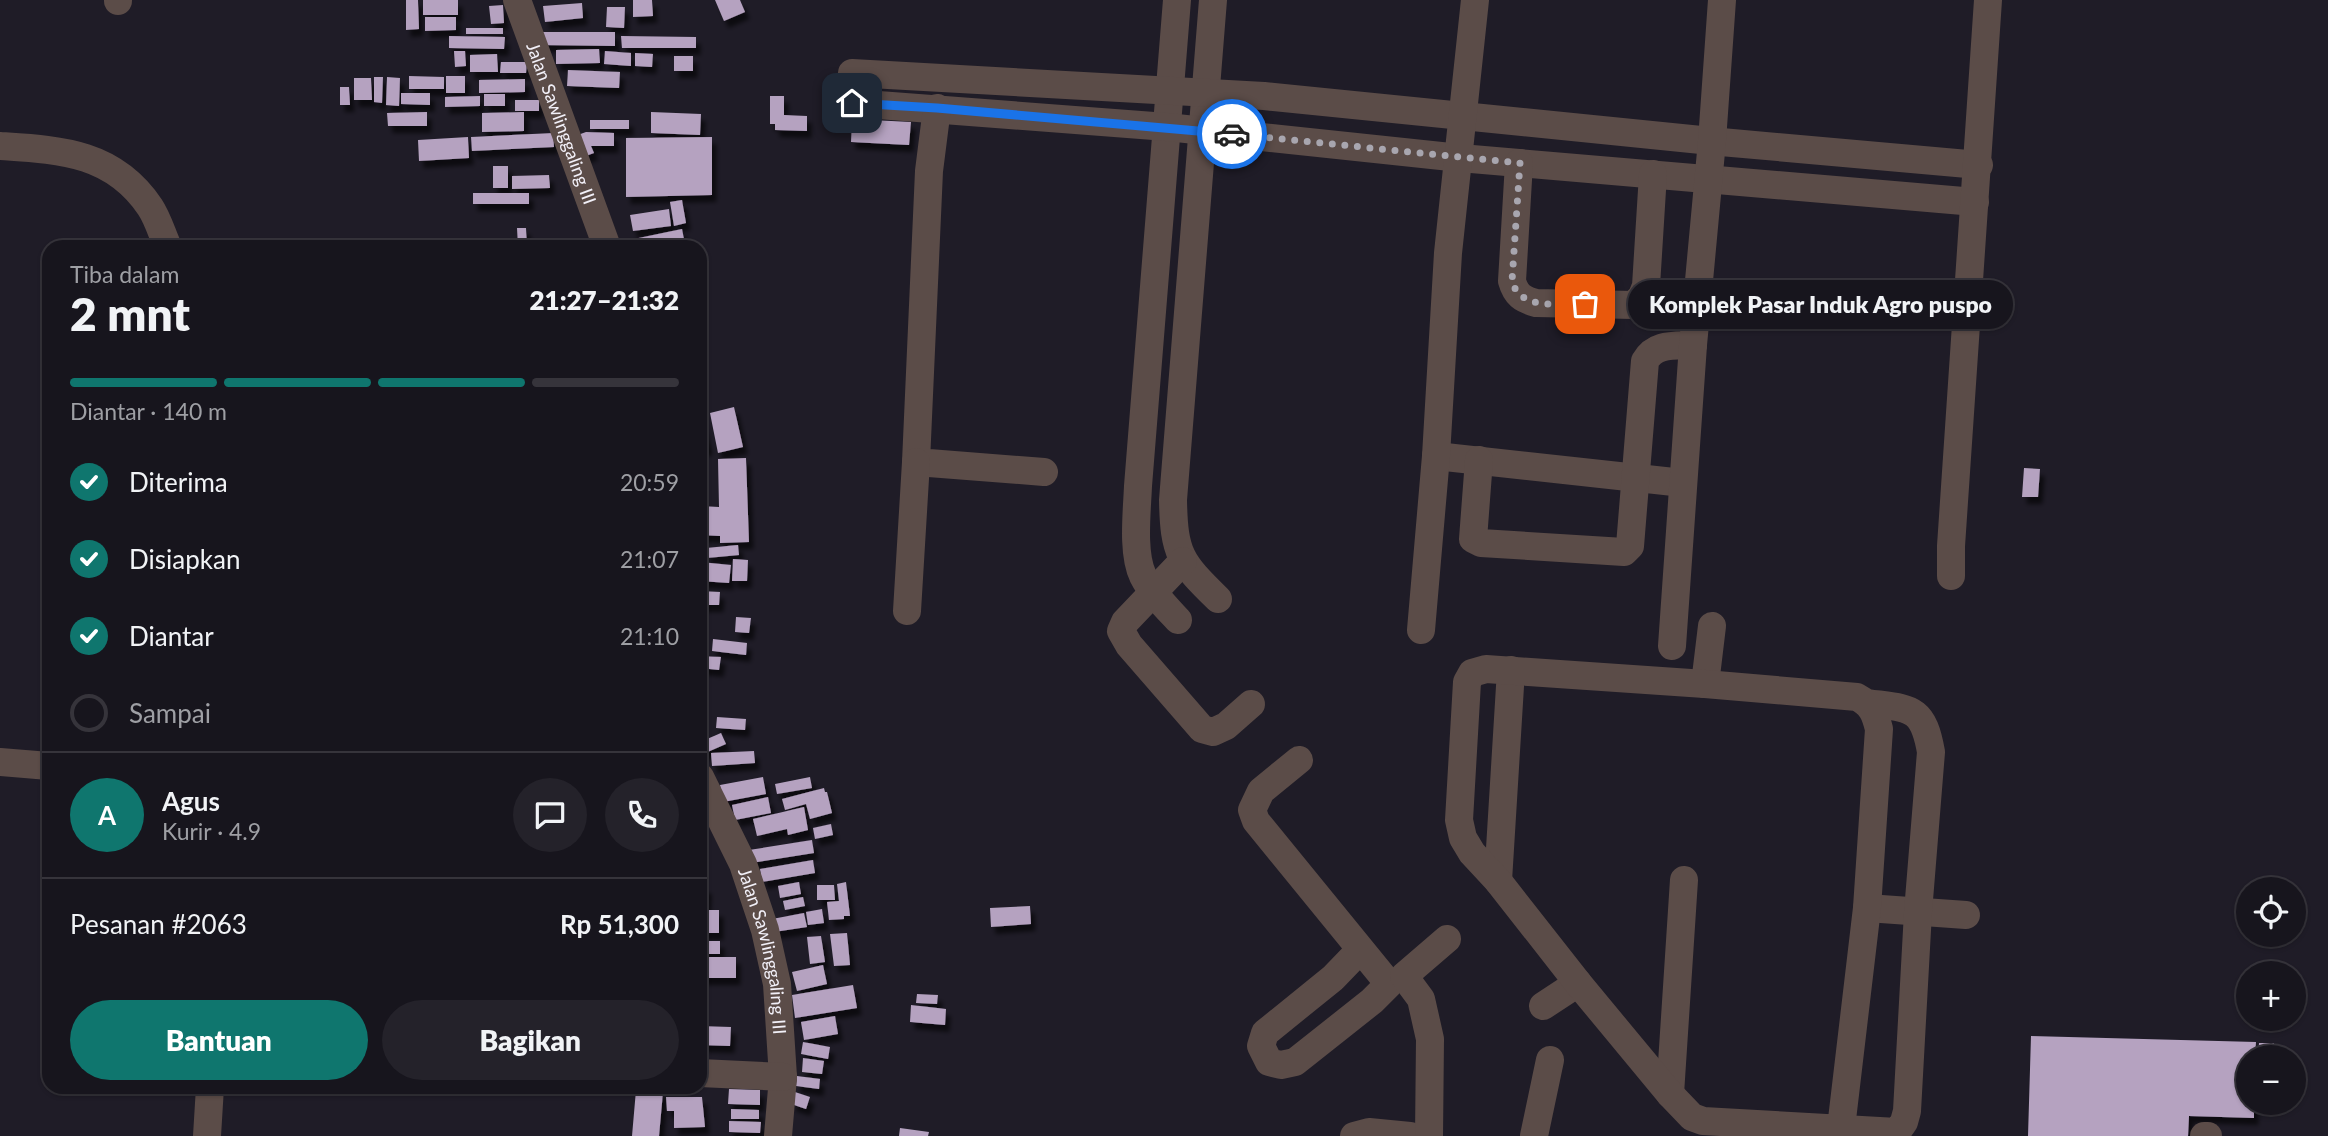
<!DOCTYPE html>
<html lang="id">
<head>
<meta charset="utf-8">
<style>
  body { margin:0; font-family:Lato,sans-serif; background:#24222a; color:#f1f3f6; height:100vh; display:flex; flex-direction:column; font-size:26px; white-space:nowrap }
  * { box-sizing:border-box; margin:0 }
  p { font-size:23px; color:#9e9fa4 }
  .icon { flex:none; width:38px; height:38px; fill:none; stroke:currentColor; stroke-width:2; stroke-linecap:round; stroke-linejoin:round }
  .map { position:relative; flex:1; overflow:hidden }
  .details { position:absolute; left:42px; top:240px; width:665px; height:854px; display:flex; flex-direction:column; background:#17151d; border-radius:21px; box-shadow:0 2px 5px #0004,0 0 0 2px #36343b }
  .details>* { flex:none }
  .controls { position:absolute; left:2236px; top:877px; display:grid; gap:14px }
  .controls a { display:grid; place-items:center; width:70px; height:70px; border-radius:50%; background:#17151d; box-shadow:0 2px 5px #0004,0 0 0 2px #36343b; font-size:35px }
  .pin { position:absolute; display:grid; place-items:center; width:60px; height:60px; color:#fff; margin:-30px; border-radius:14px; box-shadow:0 4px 10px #0006 }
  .courier { position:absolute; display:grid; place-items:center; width:70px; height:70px; margin:-35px; border:5px solid #1a73e8; border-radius:50%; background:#fff; color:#222; box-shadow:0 2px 9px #0007 }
  .bubble { position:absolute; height:49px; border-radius:24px; background:#17151d; box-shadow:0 2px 5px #0004,0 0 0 2px #36343b; font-size:23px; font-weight:800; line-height:49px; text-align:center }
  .head em { font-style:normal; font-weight:800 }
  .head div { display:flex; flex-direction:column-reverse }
  .head { display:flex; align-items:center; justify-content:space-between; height:119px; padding:0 28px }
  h1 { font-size:46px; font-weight:800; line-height:52px }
  .bar { display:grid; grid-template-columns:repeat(4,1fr); gap:10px 7px; align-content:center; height:84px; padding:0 28px }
  .bar i { height:9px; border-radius:5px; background:#36343b }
  .bar .active { background:#0f766e }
  .bar p { grid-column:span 4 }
  .line { display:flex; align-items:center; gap:18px; padding:0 28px; border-top:2px solid #36343b }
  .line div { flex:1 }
  .round { display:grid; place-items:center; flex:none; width:74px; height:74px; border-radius:37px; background:#24222a }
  ol { padding:0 28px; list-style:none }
  li { display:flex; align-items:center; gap:21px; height:77px }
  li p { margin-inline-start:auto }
  li .icon { padding:7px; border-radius:50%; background:#0f766e; color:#fff; stroke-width:4 }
  li:last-child { color:#9e9fa4 }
  li i { width:38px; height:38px; border:4px solid #36343b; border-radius:50% }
  .cta { display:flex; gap:14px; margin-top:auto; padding:14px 28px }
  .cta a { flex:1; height:80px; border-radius:42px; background:#0f766e; color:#fff; font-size:28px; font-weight:800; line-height:80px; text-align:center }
  .cta a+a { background:#24222a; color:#f1f3f6 }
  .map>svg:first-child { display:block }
  .building { fill:#b5a2c0; filter:url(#shadow) }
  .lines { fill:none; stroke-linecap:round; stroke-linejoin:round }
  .minor { stroke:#5b4c48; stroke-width:28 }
  .done { stroke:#a8a6af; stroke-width:7; stroke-dasharray:0 12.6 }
  .route { stroke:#1a73e8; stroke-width:9 }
  .labels { text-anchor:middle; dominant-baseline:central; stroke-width:7; stroke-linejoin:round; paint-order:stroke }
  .street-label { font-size:18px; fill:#f2f0f8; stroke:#09080c }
</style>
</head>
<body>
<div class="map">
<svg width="2328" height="1136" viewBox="0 0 2328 1136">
  <defs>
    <filter id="shadow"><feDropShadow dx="4.5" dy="7" stdDeviation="2" flood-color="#0009"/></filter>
  </defs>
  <rect width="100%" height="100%" fill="#1f1c27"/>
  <!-- building -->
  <path class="building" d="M406,0H418L419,29L406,30Z
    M423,0H458V15H423Z
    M633,0H652L653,16L633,17Z
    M715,0H740L745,12L724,21Z
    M582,3L583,18L545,22L543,6Z
    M503,5L504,23L491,24L489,6Z
    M607,7H625L624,28L606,27Z
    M425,17H456V30L425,31Z
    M466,28H503V34H466Z
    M540,32H615V46L539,45Z
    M449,36L505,37L504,49L449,48Z
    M621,36L696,37V48H622Z
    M599,49L600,63L556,64V50Z
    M454,51H465L466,66L455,67Z
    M605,51L631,53V66L604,64Z
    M635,53L653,54L652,67L635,66Z
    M497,54L498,72H470V55Z
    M674,56H693V71H674Z
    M501,62H527L526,73H500Z
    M568,70L620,72L619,88L567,86Z
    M409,76L444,77V89H409Z
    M446,76H465V93H446Z
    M374,77H383L382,103L374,102Z
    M387,77L400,78L399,106L386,105Z
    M354,78H371L372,100H354Z
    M525,79V92L479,93V80Z
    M340,87H349L350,105H340Z
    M401,93H430V105L401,104Z
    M484,94H505V106H484Z
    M480,96V106L445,107V97Z
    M770,96H784V115L807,116V131L775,130V124H770Z
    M515,100H539V111H515Z
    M427,112V126H388L387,113Z
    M524,112V131L482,132V113Z
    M651,112L701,114L700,135L651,133Z
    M852,119L911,122L909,145L851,142Z
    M590,120H629V129H590Z
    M586,132L614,133V146H591L594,153L583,157L575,136Z
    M553,133L554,147L472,151L471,137Z
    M468,137L469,158L419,161L418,140Z
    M712,137V195L626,197V138Z
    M493,166H508V188H493Z
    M549,175L550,188L512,189V176Z
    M473,193H529V204H473Z
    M682,200L686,223L674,226L670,202Z
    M669,209L671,226L633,231L630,215Z
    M517,228H526L527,247H518Z
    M682,229L685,244L669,247H630L629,240Z
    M575,238V247H540V239Z
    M734,407L743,447L718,453L710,413Z
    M700,414L708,448L700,450Z
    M746,458L749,542L720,543V536L700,535L701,506L719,507L718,459Z
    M2024,468L2040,469L2038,497H2022Z
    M738,545L739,555L707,558L706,548Z
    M733,559L748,560L747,581H732Z
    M700,562L731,565L729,583L700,581Z
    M700,591L720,592L719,605H700Z
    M736,617L751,618L749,633L735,632Z
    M713,639L747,643L746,655L712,651Z
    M700,656L721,657L719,670L700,668Z
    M717,717L746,719L745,730L716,728Z
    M721,733L726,744L703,754L700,742Z
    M754,751L755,763L712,766L711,753Z
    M763,777L766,794L723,802L720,785Z
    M810,777L812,788L777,794L775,784Z
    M824,788L825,792H827L832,813L810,819L806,804L785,810L782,799Z
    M768,797L771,813L735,820L732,805Z
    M804,807L808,830L788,835L787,829L757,836L753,819Z
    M831,824L833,835L815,839L813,828Z
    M812,840L814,853L751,863L749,850Z
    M813,860L815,873L762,882L760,869Z
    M799,882L801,894L780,898L778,886Z
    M846,882L850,916H844V919L829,920L827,902L839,901L837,884Z
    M817,885H834L835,900H817Z
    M700,886L707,887L706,909L700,908Z
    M803,897L805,906L785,910L783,901Z
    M1030,906L1031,924L991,927L990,908Z
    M822,909L824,923L808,925L806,912Z
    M700,910H719V933H700Z
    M804,913L807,927L774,932L772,919Z
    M847,933L850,965L834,966L830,934Z
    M821,936L825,962L810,964L807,937Z
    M700,941H720V954H700Z
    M700,957H736V978H700Z
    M823,965L827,984L797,991L792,972Z
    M853,985L857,1008L795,1018L792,995Z
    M917,994L938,995L937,1004L916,1003Z
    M911,1005L946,1009L945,1025L910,1022Z
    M835,1016L838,1034L804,1040L801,1022Z
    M700,1026L731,1027L730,1046L700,1045Z
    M2031,1036L2256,1042L2255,1057H2249V1102H2254V1118L2189,1116L2188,1136H2028Z
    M803,1042L830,1047L828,1059L801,1054Z
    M2259,1043H2274V1057H2258Z
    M803,1058L824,1061L822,1074L802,1072Z
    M797,1076L820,1079L819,1089L796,1086Z
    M729,1089L760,1090V1105L728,1104Z
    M636,1090L663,1092L659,1136H632Z
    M795,1092L810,1097L806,1109L791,1104Z
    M666,1097H702L705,1127L674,1128V1111H667Z
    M731,1109L759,1110V1119H731Z
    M729,1121L761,1122L760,1133L729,1132Z
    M900,1128L929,1132L928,1136H899Z"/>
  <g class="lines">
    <!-- minor -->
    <g class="minor">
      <path id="s1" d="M517,0L607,247"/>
      <path d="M1177,0L1138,486C1137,511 1132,554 1143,576C1151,592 1165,606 1178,620"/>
      <path d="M1213,0L1173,500C1174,554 1180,562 1218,599"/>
      <path d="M118,1V0"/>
      <path d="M852,73L1264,96L1721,142L1979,165"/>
      <path d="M852,103L1167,127L1460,158L1975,202"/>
      <path d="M937,108L929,171L916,462L1044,472"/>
      <path d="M0,146C60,150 113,152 150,207C158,219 162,234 168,247"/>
      <path d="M1519,163L1512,281C1516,295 1522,299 1536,303L1634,305L1642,296L1646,286L1653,174"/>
      <path d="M1436,456L1683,483"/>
      <path d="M1479,460L1473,539L1481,543L1624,552L1630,546L1645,361C1655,343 1674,346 1693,345"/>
      <path d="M1183,561L1125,622L1121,631L1129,645L1202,729L1213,732L1226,726L1251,704"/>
      <path d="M1951,576V546L1988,0"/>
      <path d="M907,611L916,462"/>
      <path d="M1421,630L1436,456L1448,253L1475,0"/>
      <path d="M1672,646L1693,345L1712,141L1722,0"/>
      <path d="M1705,684L1712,626"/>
      <path d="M1299,760L1261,791L1252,810L1256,821L1389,984L1372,1001L1295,1062L1281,1065L1269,1062L1261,1046L1265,1033L1333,978L1360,950"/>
      <path d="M0,762L49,766"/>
      <path id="s2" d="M700,777L743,864L765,930L777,984L783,1077L778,1136"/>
      <path d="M1498,881L1511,670"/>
      <path d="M1867,908L1966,915"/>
      <path d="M1543,1006L1578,983"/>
      <path d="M700,1073L783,1077"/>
      <path d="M1670,1094L1684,880"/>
      <path d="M1841,1128L1867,908L1879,729C1875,713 1872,705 1857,697L1705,684L1486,669L1472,673L1467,682L1459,820L1463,838L1472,853L1498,881L1578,983L1670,1094L1692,1117L1703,1121L1897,1132L1904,1122L1907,1111L1918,912L1931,752C1923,706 1911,709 1868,703"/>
      <path d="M207,1136L210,1087"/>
      <path d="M1354,1136L1369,1132L1410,1136"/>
      <path d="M1429,1136L1430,1039L1421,999L1404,976L1447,939"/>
      <path d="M1534,1136L1550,1060"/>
      <path d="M2204,1136H2208"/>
    </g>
  </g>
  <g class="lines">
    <!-- done -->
    <path class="done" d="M1232,134L1520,163L1512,281C1520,311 1560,303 1585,304"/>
    <!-- route -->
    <path class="route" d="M852,103L937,108L1232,134"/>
  </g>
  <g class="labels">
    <!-- street labels -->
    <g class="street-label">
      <text stroke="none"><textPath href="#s1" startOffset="131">Jalan Sawlinggaling III</textPath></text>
      <text stroke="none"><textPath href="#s2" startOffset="187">Jalan Sawlinggaling III</textPath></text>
    </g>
  </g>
</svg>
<div class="controls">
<a><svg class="icon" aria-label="locate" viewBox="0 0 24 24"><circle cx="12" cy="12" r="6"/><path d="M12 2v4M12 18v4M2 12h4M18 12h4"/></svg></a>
<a>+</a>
<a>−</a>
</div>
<div class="pin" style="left:1585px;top:304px;background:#ea580c"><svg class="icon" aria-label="bag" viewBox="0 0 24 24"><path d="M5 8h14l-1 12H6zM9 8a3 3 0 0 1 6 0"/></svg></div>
<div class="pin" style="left:852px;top:103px;background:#1f2937"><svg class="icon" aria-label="home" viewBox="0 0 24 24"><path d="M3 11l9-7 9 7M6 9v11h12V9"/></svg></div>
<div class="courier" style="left:1232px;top:134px"><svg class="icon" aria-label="car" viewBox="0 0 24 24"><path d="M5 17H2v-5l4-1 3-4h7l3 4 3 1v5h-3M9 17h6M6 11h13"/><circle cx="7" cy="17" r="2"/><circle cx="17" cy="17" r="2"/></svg></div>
<div class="bubble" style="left:1628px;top:280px;width:385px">Komplek Pasar Induk Agro puspo</div>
<section class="details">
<div class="head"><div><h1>2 mnt</h1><p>Tiba dalam</p></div><em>21:27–21:32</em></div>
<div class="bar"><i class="active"></i><i class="active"></i><i class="active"></i><i></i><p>Diantar · 140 m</p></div>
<ol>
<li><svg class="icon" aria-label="check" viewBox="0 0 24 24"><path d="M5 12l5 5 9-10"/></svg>Diterima<p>20:59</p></li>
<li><svg class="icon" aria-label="check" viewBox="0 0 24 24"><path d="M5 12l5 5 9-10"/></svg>Disiapkan<p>21:07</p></li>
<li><svg class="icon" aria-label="check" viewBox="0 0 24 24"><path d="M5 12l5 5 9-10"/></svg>Diantar<p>21:10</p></li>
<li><i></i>Sampai</li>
</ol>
<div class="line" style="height:126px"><b class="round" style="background:#0f766e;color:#fff">A</b><div><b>Agus</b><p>Kurir · 4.9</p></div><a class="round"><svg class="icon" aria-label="chat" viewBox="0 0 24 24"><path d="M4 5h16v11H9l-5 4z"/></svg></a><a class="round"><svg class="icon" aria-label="phone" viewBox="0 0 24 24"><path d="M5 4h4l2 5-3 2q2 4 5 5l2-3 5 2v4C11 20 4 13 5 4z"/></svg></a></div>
<div class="line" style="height:91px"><div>Pesanan #2063</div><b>Rp 51,300</b></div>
<div class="cta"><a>Bantuan</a><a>Bagikan</a></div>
</section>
</div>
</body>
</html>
